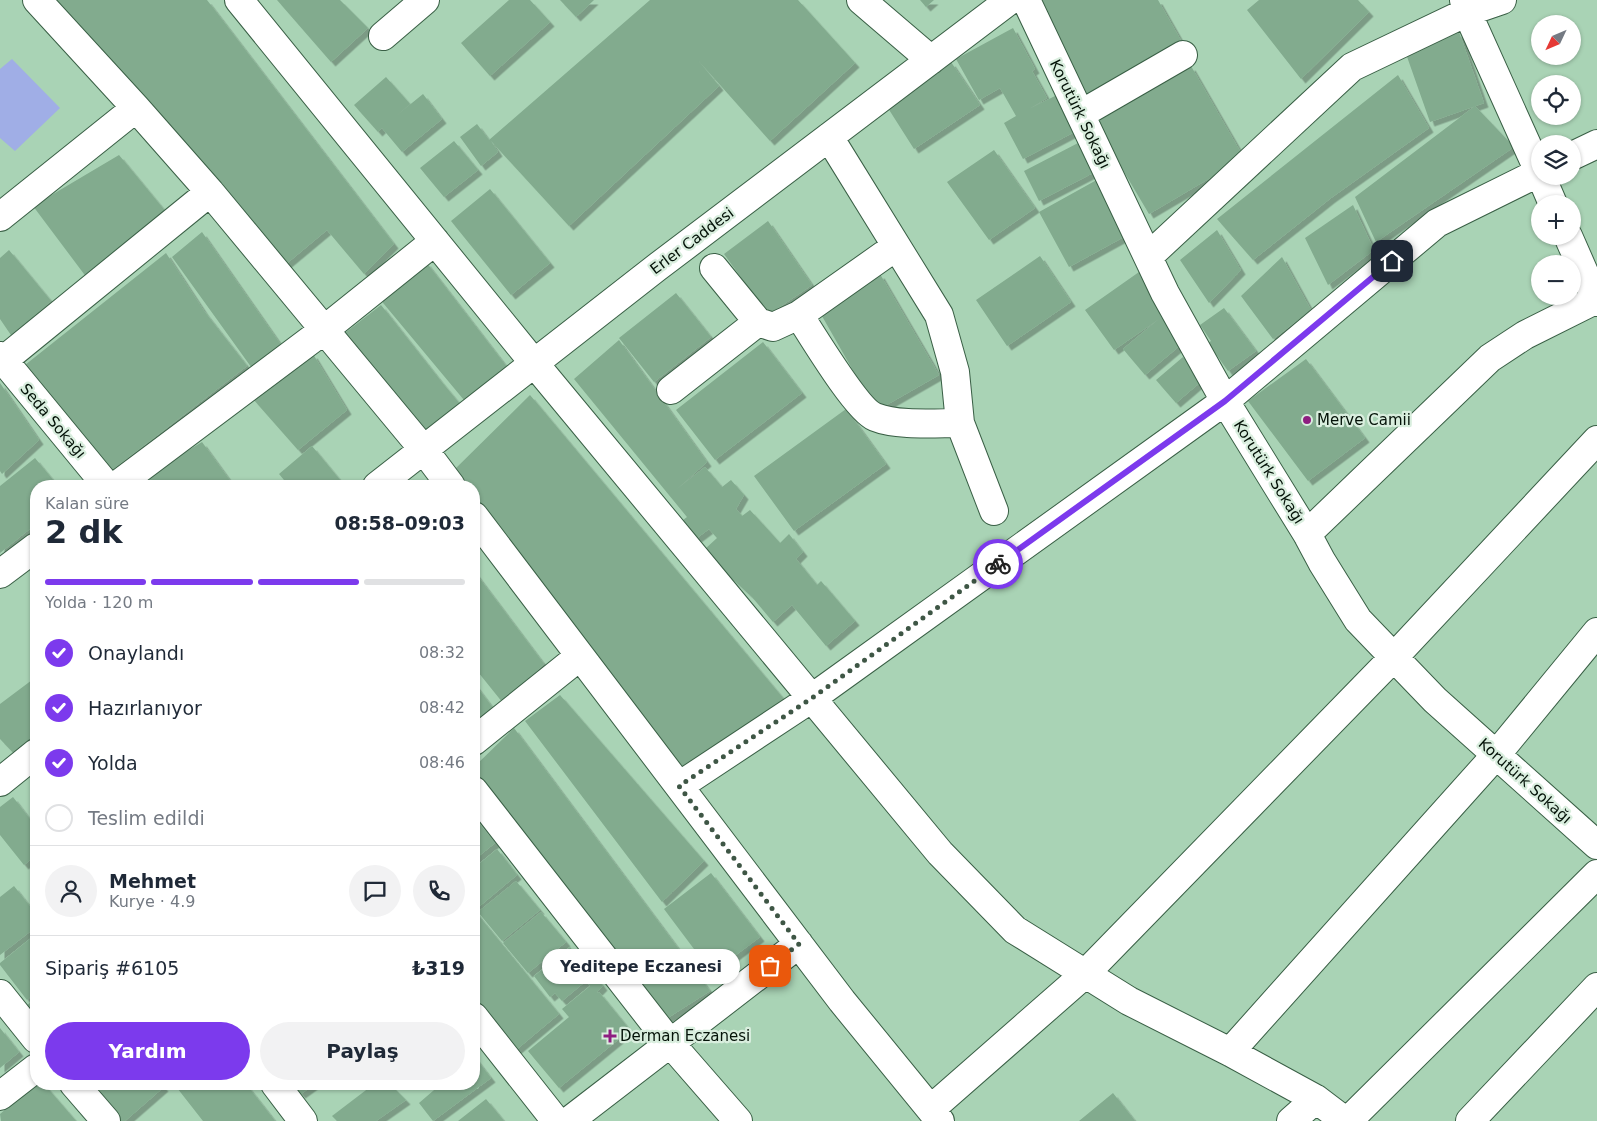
<!DOCTYPE html>
<html lang="tr">
<head>
<meta charset="utf-8">
<style>
  body { margin:0; font-family:"DejaVu Sans",sans-serif; background:#f2f2f3; color:#1f2937; height:100vh; display:flex; flex-direction:column; font-size:19px; white-space:nowrap }
  * { box-sizing:border-box; margin:0 }
  p { font-size:16px; color:#747a83 }
  .icon { flex:none; width:28px; height:28px; fill:none; stroke:currentColor; stroke-width:2; stroke-linecap:round; stroke-linejoin:round }
  .map { position:relative; flex:1; overflow:hidden }
  .panel { position:absolute; left:30px; top:480px; width:450px; height:610px; display:flex; flex-direction:column; background:#fff; border-radius:20px; box-shadow:0 1px 4px #0004 }
  .panel>* { flex:none }
  .needle { width:32px; rotate:226deg }
  .controls { position:absolute; left:1531px; top:15px; display:grid; gap:10px }
  .controls a { display:grid; place-items:center; width:50px; height:50px; border-radius:50%; background:#fff; box-shadow:0 1px 4px #0004; font-size:25px }
  .pin { position:absolute; display:grid; place-items:center; width:42px; height:42px; color:#fff; margin:-21px; border-radius:10px; box-shadow:0 2px 8px #0006 }
  .courier { position:absolute; display:grid; place-items:center; width:50px; height:50px; margin:-25px; border:4px solid #7c3aed; border-radius:50%; background:#fff; color:#222; box-shadow:0 1px 6px #0007 }
  .bubble { position:absolute; height:35px; border-radius:18px; background:#fff; box-shadow:0 1px 4px #0004; font-size:16px; font-weight:700; line-height:35px; text-align:center }
  .head em { font-style:normal; font-weight:700 }
  .head div { display:flex; flex-direction:column-reverse }
  .head { display:flex; align-items:center; justify-content:space-between; height:85px; padding:0 15px }
  h1 { font-size:32px; font-weight:700; line-height:38px }
  .bar { display:grid; grid-template-columns:repeat(4,1fr); gap:8px 5px; align-content:center; height:60px; padding:0 15px }
  .bar i { height:6px; border-radius:4px; background:#e0e1e3 }
  .bar .selected { background:#7c3aed }
  .bar p { grid-column:span 4 }
  .line { display:flex; align-items:center; gap:12px; padding:0 15px; border-top:1px solid #e0e1e3 }
  .line div { flex:1 }
  .round { display:grid; place-items:center; flex:none; width:52px; height:52px; border-radius:26px; background:#f2f2f3 }
  ol { padding:0 15px; list-style:none }
  li { display:flex; align-items:center; gap:15px; height:55px }
  li p { margin-inline-start:auto }
  li .icon { padding:5px; border-radius:50%; background:#7c3aed; color:#fff; stroke-width:4 }
  li:last-child { color:#747a83 }
  li i { width:28px; height:28px; border:2px solid #e0e1e3; border-radius:50% }
  .action { display:flex; gap:10px; margin-top:auto; padding:10px 15px }
  .action a { flex:1; height:58px; border-radius:30px; background:#7c3aed; color:#fff; font-size:20px; font-weight:700; line-height:58px; text-align:center }
  .action a+a { background:#f2f2f3; color:#1f2937 }
  .map>svg:first-child { display:block }
  .green { fill:#a0aee6 }
  .building { fill:#82ab8e; filter:url(#shadow) }
  .lines { fill:none; stroke-linecap:round; stroke-linejoin:round }
  .minor-casing { stroke:#395f45; stroke-width:30 }
  .minor { stroke:#fff; stroke-width:28 }
  .done { stroke:#3e5645; stroke-width:5; stroke-dasharray:0 9 }
  .route { stroke:#7c3aed; stroke-width:6 }
  .poi-dot { fill:#8e1e81; stroke:#d9eede; stroke-width:2 }
  .labels { text-anchor:middle; dominant-baseline:central; stroke-width:4.5; stroke-linejoin:round; paint-order:stroke }
  .street-label { font-size:15px; fill:#041208; stroke:#d9eede }
  .poi-label { font-size:15px; fill:#041208; stroke:#d9eede; text-anchor:start }
</style>
</head>
<body>
<div class="map">
<svg width="1597" height="1121" viewBox="0 0 1597 1121">
  <defs>
    <filter id="shadow"><feDropShadow dx="4.5" dy="4.5" stdDeviation="0" flood-color="#0004"/></filter>
  </defs>
  <rect width="100%" height="100%" fill="#a9d3b5"/>
  <!-- green -->
  <path class="green" d="M12,59L60,108L15,151L0,138V69Z"/>
  <!-- building -->
  <path class="building" d="M56,0H207L394,244L364,274L327,230L285,265Z
    M277,0H340L368,28L331,62Z
    M509,0H530L550,22L490,76L461,43Z
    M560,0H594L576,17Z
    M650,0H798L855,63L770,141L697,59L719,86L569,226L491,141L498,152L481,166L460,137L477,124L489,140Z
    M920,0H934L926,7Z
    M1043,0H1158L1183,44L1085,98L1033,5Z
    M1259,0H1358L1369,12L1301,79L1247,10Z
    M1013,28L1035,69L1032,71L1047,98L1029,109L1065,91L1084,127L1023,159L1004,123L1016,116L1000,88L979,100L956,59Z
    M1459,32L1484,103L1430,122L1405,51Z
    M951,62L980,105L914,149L886,105Z
    M1191,66L1244,158L1149,214L1095,123Z
    M1398,75L1429,128L1331,198L1253,260L1217,219Z
    M386,77L410,104L396,116L423,94L442,119L402,152L382,128L378,132L354,105Z
    M1475,106L1514,147L1376,242L1355,197Z
    M454,141L478,170L444,197L420,168Z
    M1080,142L1095,172L1039,201L1024,171Z
    M994,150L1035,208L989,240L947,182Z
    M119,155L166,212L90,282L33,206Z
    M1102,177L1133,232L1069,267L1039,212Z
    M490,189L550,263L511,295L451,221Z
    M1353,205L1374,250L1328,285L1305,238Z
    M768,221L812,285L768,315L724,254Z
    M1217,230L1241,270L1209,303L1180,260Z
    M202,232L281,345L254,371L172,257Z
    M9,250L51,301L15,341L0,319V258Z
    M166,253L204,311L247,366L108,473L25,365Z
    M1040,256L1071,302L1007,346L976,300Z
    M1282,257L1311,310L1273,339L1241,296Z
    M426,262L513,375L469,406L379,298Z
    M1139,272L1167,313L1161,317L1183,343L1145,375L1123,349L1159,319L1114,350L1085,310Z
    M880,274L939,375L876,411L818,309Z
    M676,293L711,337L654,382L619,338Z
    M381,305L440,380L469,415L430,445L341,336Z
    M1224,308L1256,351L1228,371L1208,343L1211,341L1200,325Z
    M619,340L707,462L677,489L705,467L722,487L731,480L744,495L736,509L742,516L750,510L780,543L789,534L803,552L796,559L817,585L821,581L855,621L826,646L792,605L773,622L752,597L726,573L705,549L717,538L709,529L697,538L683,520L687,517L574,379Z
    M763,342L802,393L715,460L676,410Z
    M313,354L347,410L298,450L253,399Z
    M1183,357L1203,380L1176,403L1156,380Z
    M1306,359L1365,438L1308,481L1248,401Z
    M0,383L39,440L2,474L0,471Z
    M530,395L788,704L687,774L474,501V486H463L452,472Z
    M846,409L886,464L794,531L754,476Z
    M202,442L234,486H142L172,460Z
    M312,446L345,486H289L279,474Z
    M35,458L58,486H36V524L0,553V486Z
    M474,571L544,664L503,703L474,667Z
    M36,677V751L23,763L0,739V704Z
    M474,683L493,708L474,728Z
    M560,695L704,861L662,902L525,721Z
    M514,728L710,991L663,1021L474,772V767Z
    M13,797L36,827V855L24,865L0,835V807Z
    M474,817L495,843L474,860Z
    M497,849L517,875L475,910L474,868Z
    M711,873L760,937L712,973L664,909Z
    M516,881L540,910L502,941L478,912Z
    M14,886L36,914V927L0,955V897Z
    M474,910L559,1014L516,1050L474,999Z
    M541,912L566,942L528,973L503,943Z
    M36,934V992L27,1000L0,965V963Z
    M570,947L603,986L597,992L598,993L599,992L630,1030L559,1088L528,1051L569,1017L562,1009L590,986L586,981L562,1001L555,993L550,997L534,976Z
    M36,998V1020L26,1006Z
    M0,1028L19,1052L0,1068Z
    M474,1056L491,1078L433,1121L419,1103L441,1084H474Z
    M35,1084H44L76,1121H1L0,1114Z
    M87,1084H161L164,1087L125,1121H120Z
    M174,1084H246L275,1121H203Z
    M292,1084H315L301,1094Z
    M374,1084H390L406,1100L376,1121H337L332,1116Z
    M1113,1093L1135,1121H1079Z
    M486,1099L504,1121H458Z"/>
  <g class="lines">
    <defs>
      <path id="minor" d="M37,0L136,108L210,192L424,450L451,486
        M239,0L534,363L940,853L1015,930L1129,1001L1230,1052L1316,1099L1345,1121
        M861,0L931,60
        M1026,0L1165,293L1225,401L1307,534L1322,562L1358,620L1435,700L1597,845
        M1464,0L1467,12L1540,174
        M383,36L425,0
        M1081,114L1183,55
        M829,137L939,315L955,372L960,423L994,511
        M1572,156L1597,144
        M1541,176L1553,204
        M0,217L136,108
        M1568,236L1597,302
        M1149,256L1352,67L1467,12L1502,0
        M714,268L758,322L773,327L799,315L884,255
        M799,315C812,335 857,410 875,417C897,426 935,423 960,423
        M0,356L107,486
        M0,363L210,192
        M671,390L758,322
        M116,486L324,330L435,241
        M377,486L656,268L1010,0
        M474,516L842,1001L940,1121
        M1307,534L1490,358L1525,335L1597,299
        M0,574L36,547
        M474,741L580,656
        M0,782L36,753
        M679,786L812,698L1225,401L1437,223L1540,172
        M474,791L670,1043L738,1121
        M0,994L36,1039
        M474,1017L556,1121
        M1230,1052L1496,755L1597,632
        M74,1084L106,1121
        M275,1084L303,1121
        M0,1096L36,1068
        M931,1109L1085,974L1394,657L1597,440
        M569,1121L799,944
        M1291,1121L1316,1099
        M1348,1121L1597,874
        M1470,1121L1597,987"/>
    </defs>
    <!-- minor casing -->
    <use href="#minor" class="minor-casing"/>
    <!-- minor -->
    <use href="#minor" class="minor"/>
  </g>
  <g class="lines">
    <!-- done -->
    <path class="done" d="M770,966L799,944L679,786L812,698L998,564"/>
    <!-- route -->
    <path class="route" d="M998,564L1225,401L1392,261"/>
  </g>
  <!-- markers -->
  <g class="poi-dot">
    <circle cx="1307" cy="420" r="5"/>
    <path d="M607.5 1028.5h5v5h5v5h-5v5h-5v-5h-5v-5h5z"/>
  </g>
  <g class="labels">
    <!-- street labels -->
    <g class="street-label">
      <text transform="translate(1080 114) rotate(64)">Korutürk Sokağı</text>
      <text transform="translate(692 241) rotate(-37)">Erler Caddesi</text>
      <text transform="translate(53 421) rotate(50)">Seda Sokağı</text>
      <text transform="translate(1269 472) rotate(58)">Korutürk Sokağı</text>
      <text transform="translate(1525 781) rotate(42)">Korutürk Sokağı</text>
    </g>
    <!-- poi labels -->
    <g class="poi-label">
      <text x="1317" y="420">Merve Camii</text>
      <text x="620" y="1036">Derman Eczanesi</text>
    </g>
  </g>
</svg>
<div class="controls">
<a><svg class="needle" viewBox="-14 -14 28 28"><path d="M0-13l5 13h-10z" fill="#e53935"/><path d="M0 13l5-13h-10z" fill="#747a83"/></svg></a>
<a><svg class="icon" aria-label="locate" viewBox="0 0 24 24"><circle cx="12" cy="12" r="6"/><path d="M12 2v4M12 18v4M2 12h4M18 12h4"/></svg></a>
<a><svg class="icon" aria-label="layers" viewBox="0 0 24 24"><path d="M12 4l9 5-9 5-9-5zM3 14l9 5 9-5"/></svg></a>
<a>+</a>
<a>−</a>
</div>
<div class="pin" style="left:770px;top:966px;background:#ea580c"><svg class="icon" aria-label="bag" viewBox="0 0 24 24"><path d="M5 8h14l-1 12H6zM9 8a3 3 0 0 1 6 0"/></svg></div>
<div class="pin" style="left:1392px;top:261px;background:#1f2937"><svg class="icon" aria-label="home" viewBox="0 0 24 24"><path d="M3 11l9-7 9 7M6 9v11h12V9"/></svg></div>
<div class="courier" style="left:998px;top:564px"><svg class="icon" aria-label="bike" viewBox="0 0 24 24"><circle cx="6" cy="16" r="4"/><circle cx="18" cy="16" r="4"/><path d="M6 16l4-8h5l3 8M10 8l3 8H6M13 5h3"/></svg></div>
<div class="bubble" style="left:542px;top:949px;width:198px">Yeditepe Eczanesi</div>
<section class="panel">
<div class="head"><div><h1>2 dk</h1><p>Kalan süre</p></div><em>08:58–09:03</em></div>
<div class="bar"><i class="selected"></i><i class="selected"></i><i class="selected"></i><i></i><p>Yolda · 120 m</p></div>
<ol>
<li><svg class="icon" aria-label="check" viewBox="0 0 24 24"><path d="M5 12l5 5 9-10"/></svg>Onaylandı<p>08:32</p></li>
<li><svg class="icon" aria-label="check" viewBox="0 0 24 24"><path d="M5 12l5 5 9-10"/></svg>Hazırlanıyor<p>08:42</p></li>
<li><svg class="icon" aria-label="check" viewBox="0 0 24 24"><path d="M5 12l5 5 9-10"/></svg>Yolda<p>08:46</p></li>
<li><i></i>Teslim edildi</li>
</ol>
<div class="line" style="height:90px"><a class="round"><svg class="icon" aria-label="person" viewBox="0 0 24 24"><circle cx="12" cy="8" r="4"/><path d="M4 21q1-7 8-7t8 7"/></svg></a><div><b>Mehmet</b><p>Kurye · 4.9</p></div><a class="round"><svg class="icon" aria-label="chat" viewBox="0 0 24 24"><path d="M4 5h16v11H9l-5 4z"/></svg></a><a class="round"><svg class="icon" aria-label="phone" viewBox="0 0 24 24"><path d="M5 4h4l2 5-3 2q2 4 5 5l2-3 5 2v4C11 20 4 13 5 4z"/></svg></a></div>
<div class="line" style="height:65px"><div>Sipariş #6105</div><b>₺319</b></div>
<div class="action"><a>Yardım</a><a>Paylaş</a></div>
</section>
</div>
</body>
</html>
